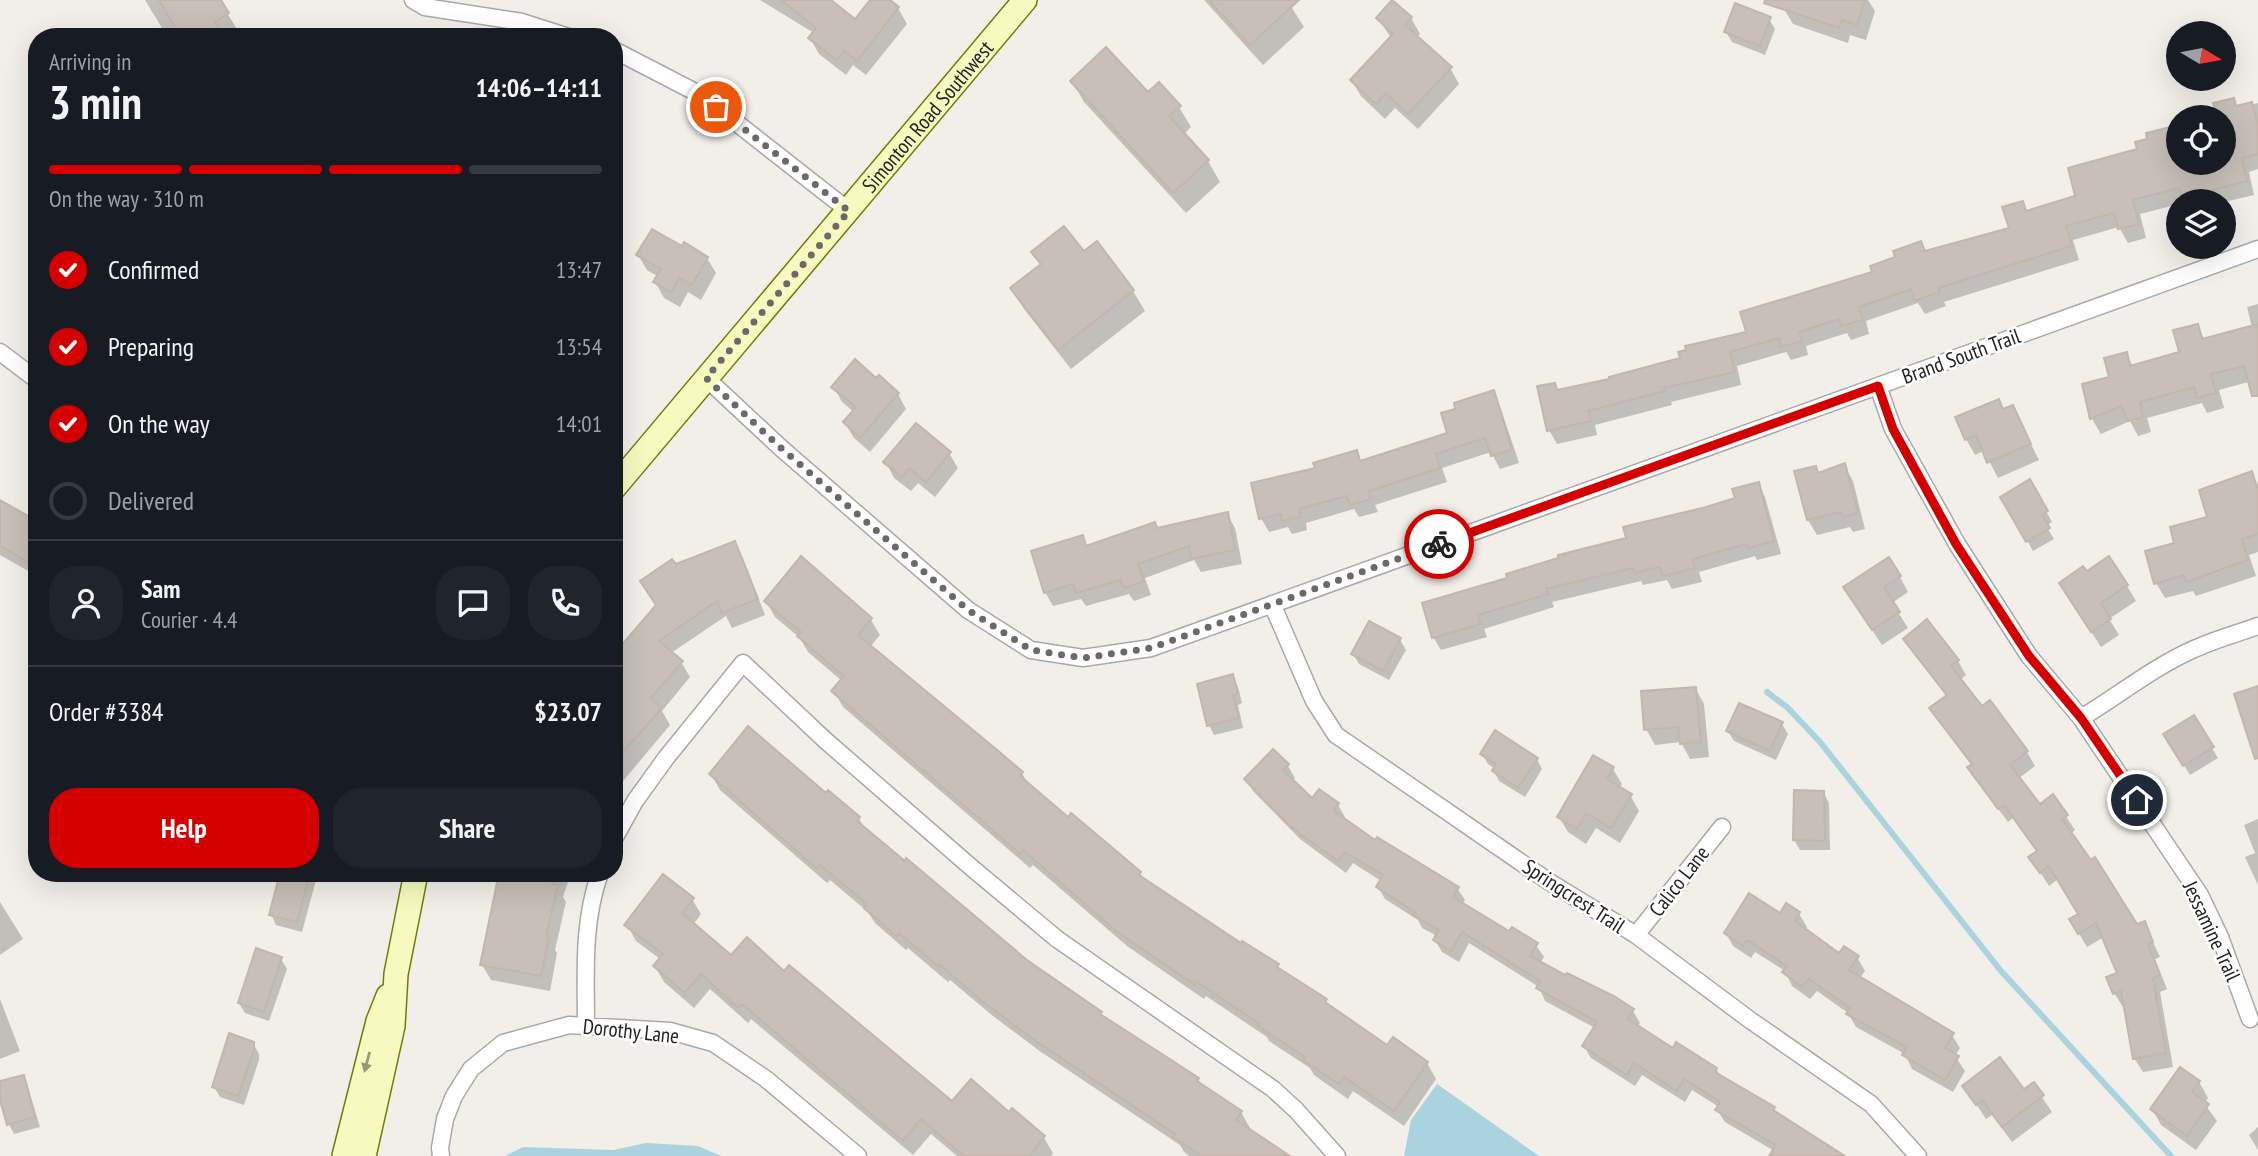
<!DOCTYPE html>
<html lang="en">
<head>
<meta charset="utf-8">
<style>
  body { margin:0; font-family:"PT Sans Narrow",sans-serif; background:#20242c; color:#f1f3f6; height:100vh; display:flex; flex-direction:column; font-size:26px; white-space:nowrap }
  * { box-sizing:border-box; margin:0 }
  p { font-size:23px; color:#9ea1a6 }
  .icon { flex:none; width:38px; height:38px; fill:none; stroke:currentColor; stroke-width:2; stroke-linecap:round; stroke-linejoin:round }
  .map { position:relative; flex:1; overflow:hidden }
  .sheet { position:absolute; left:28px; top:28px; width:595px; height:854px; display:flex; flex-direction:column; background:#171b24; border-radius:28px; box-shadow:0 7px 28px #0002 }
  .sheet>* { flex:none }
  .needle { width:46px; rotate:100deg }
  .buttons { position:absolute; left:2166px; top:21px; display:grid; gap:14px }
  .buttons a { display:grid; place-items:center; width:70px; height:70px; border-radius:50%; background:#171b24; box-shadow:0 7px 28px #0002; font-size:35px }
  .pin { position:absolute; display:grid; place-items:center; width:60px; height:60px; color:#fff; margin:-30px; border:4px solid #fff; border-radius:50%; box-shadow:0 2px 7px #0007 }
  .courier { position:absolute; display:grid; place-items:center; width:70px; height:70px; margin:-35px; border:5px solid #d40000; border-radius:50%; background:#fff; color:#222; box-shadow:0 2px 9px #0007 }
  .summary em { font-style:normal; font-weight:800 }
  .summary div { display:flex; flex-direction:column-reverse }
  .summary { display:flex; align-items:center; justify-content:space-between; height:119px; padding:0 21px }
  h1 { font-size:46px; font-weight:800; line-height:52px }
  .bar { display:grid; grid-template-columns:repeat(4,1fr); gap:10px 7px; align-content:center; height:84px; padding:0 21px }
  .bar i { height:9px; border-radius:5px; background:#363941 }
  .bar .active { background:#d40000 }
  .bar p { grid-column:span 4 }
  .line { display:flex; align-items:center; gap:18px; padding:0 21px; border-top:2px solid #363941 }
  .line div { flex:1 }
  .round { display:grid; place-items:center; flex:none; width:74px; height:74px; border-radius:28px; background:#20242c }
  ol { padding:0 21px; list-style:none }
  li { display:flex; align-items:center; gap:21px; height:77px }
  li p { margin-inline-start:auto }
  li .icon { padding:7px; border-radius:50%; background:#d40000; color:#fff; stroke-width:4 }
  li:last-child { color:#9ea1a6 }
  li i { width:38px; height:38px; border:4px solid #363941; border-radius:50% }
  .primary-button { display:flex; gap:14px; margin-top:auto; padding:14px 21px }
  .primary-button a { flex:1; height:80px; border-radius:28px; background:#d40000; color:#fff; font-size:28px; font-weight:800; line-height:80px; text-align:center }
  .primary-button a+a { background:#20242c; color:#f1f3f6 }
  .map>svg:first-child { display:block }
  .water { fill:#aad3df }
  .shadow { fill:#0003 }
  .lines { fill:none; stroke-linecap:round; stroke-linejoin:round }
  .stream { stroke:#aad3df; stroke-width:6 }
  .building { fill:#c7bfb8; stroke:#c4b6ab; stroke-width:2 }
  .street-casing { stroke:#a9a9a9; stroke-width:19 }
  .secondary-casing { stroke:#707d05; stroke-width:26 }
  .street { stroke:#fff; stroke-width:16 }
  .secondary { stroke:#f7fabf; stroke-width:23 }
  .oneway { fill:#979978 }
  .done { stroke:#6b6a68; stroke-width:7; stroke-dasharray:0 12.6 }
  .route { stroke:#d40000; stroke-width:9 }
  .labels { text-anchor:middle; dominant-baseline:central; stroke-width:5; stroke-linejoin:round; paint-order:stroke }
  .street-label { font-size:21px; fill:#222; stroke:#fff }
</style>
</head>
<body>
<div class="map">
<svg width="2258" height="1156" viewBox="0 0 2258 1156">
  <rect width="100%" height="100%" fill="#f2efe9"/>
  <!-- water -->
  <path class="water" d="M1437,1084L1539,1156H1404L1411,1120Z
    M646,1143L698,1146L721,1156H505L523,1147L613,1150Z"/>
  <!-- shadow -->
  <path class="shadow" d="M145,0H219L237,29L224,37H183L176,26L165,33Z
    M760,0H828L855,21L872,0H887L898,8L907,24L866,75L853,65L846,75L819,54L810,38L814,33Z
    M1204,0H1287L1304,27L1263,65Z
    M1787,0H1868L1875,11L1866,40L1850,35L1848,43L1793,24L1784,9Z
    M1378,18H1411L1420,34L1417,37L1450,68L1459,84L1418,129L1395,108L1385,119L1361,96L1352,81L1391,38Z
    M1769,19L1775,29L1765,55L1732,42L1726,32Z
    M1072,81L1147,95L1179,107L1191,127L1183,135L1208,161L1220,182L1186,213L1084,102Z
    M2233,100L2238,108L2258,103V169L2249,172L2254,195L2224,202L2179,201V204L2140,214L2146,238L2128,243L2119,227L2073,240L2079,260L1944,302L1946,306L1925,314L1918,303L1866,321L1869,334L1851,340L1847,333L1806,346L1808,355L1791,360L1786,352L1737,366L1741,385L1671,402L1672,405L1595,425L1597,435L1557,444L1549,430L1554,385L1558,392L1611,380L1682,360L1748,334L1874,273L1921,243L1926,253L2011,229L2022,203L2027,212L2179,163H2224V117H2214L2218,116Z
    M682,249L707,258L716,273L701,300L688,292L680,307L664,298L655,282L659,277L647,270L638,255Z
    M1033,252L1084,254L1133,291L1145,311L1071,369L1024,309L1012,289L1041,266Z
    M2258,304V390L2252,381L2219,390L2224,408L2207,413L2202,403L2147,418L2151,432L2138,436L2130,421L2101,434L2092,419L2084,385L2111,379L2126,354L2133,366L2181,353L2197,326L2205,340L2252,328L2247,307Z
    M877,380L898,394L906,409L870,452L854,438L845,423L854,412L842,402L834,387Z
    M1493,392L1500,406L1519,463L1500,469L1491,452L1442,468L1447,482L1375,505L1378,512L1359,517L1354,509L1306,523L1307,530L1292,534L1288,527L1269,532L1261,518L1317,469L1356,452L1362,462L1450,434Z
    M1998,401L2004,410L2012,407L2039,460L1998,478L1984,451L1975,455L1966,439Z
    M949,453L958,468L935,497L918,483L911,491L894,478L886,462Z
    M1844,465L1853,481L1865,529L1853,532L1850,527L1817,535L1808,520L1819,474Z
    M2252,473L2258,485V552L2249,555L2256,576L2196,596L2193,591L2165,598L2156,583L2176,544L2209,518Z
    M2030,482L2052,522L2046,526L2054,539L2033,551L2003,497Z
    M1758,484L1765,497L1781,554L1757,560L1755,556L1699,572L1702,582L1672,589L1667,580L1643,585L1641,581L1552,602L1554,607L1484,629L1487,637L1441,650L1433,637L1509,579L1628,540L1737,499Z
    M0,502L37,523V576L0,555Z
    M1227,514L1235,528L1242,564L1201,572L1194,560L1145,578L1151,595L1134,601L1129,594L1086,606L1081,599L1053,606L1045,592L1082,538L1088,548Z
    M735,543L743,558L765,615L732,628L726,616L671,653L681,662L690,677L662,711L670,725L614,792V678L622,670L615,657L658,606L675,566Z
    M801,558L871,620L880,635L870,647L1022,773L1029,786L1068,819L1140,873L1144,880L1241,946L1277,966L1280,971L1326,1001L1330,1007L1388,1048L1427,1063L1436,1079L1404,1126L1353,1091L1348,1099L1314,1075L1310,1068L1269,1041L1267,1037L1206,996L1204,999L1127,946L1033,865L1030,868L843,707L834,691L842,681L808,652L800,638L775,617L766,601Z
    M2086,574L2127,586L2136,601L2109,619L2119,635L2101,647L2070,599Z
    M1900,577L1908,592L1892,603L1908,628L1882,645L1854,603Z
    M1905,639L1958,661L1966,675L1960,680L1981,709L2027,752L2035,766L2018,779L2039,807L2053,797L2075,830L2070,834L2136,926L2144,923L2160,957L2155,959L2167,989L2160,992L2173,1067L2143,1072L2134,1058L2125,1006L2123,1007L2114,993L2119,974L2104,937L2087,947L2071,920L2080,914L2058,879L2049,886L2031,858L2038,853L2013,818L2008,822L1978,782L1970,768L1972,766L1940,723L1932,708L1947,697L1913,653Z
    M1400,640L1406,650L1389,680L1359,664L1353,654Z
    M1232,677L1238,687L1242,703L1238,705L1243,728L1214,735L1209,725Z
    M1695,688L1704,704L1709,757L1690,759L1681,742L1655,745L1646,729Z
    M2193,717L2218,758L2190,775L2166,735Z
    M1782,724L1788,734L1776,760L1734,741L1728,731Z
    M1273,751L1288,766L1295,778L1292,781L1313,801L1320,791L1338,805L1345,817L1343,819L1375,843L1457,888L1465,900L1462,904L1510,933L1536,945L1544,957L1540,963L1633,1011L1640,1023L1637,1027L1673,1050L1716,1069L1721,1077L1774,1108L1778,1115L1836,1156H1778L1776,1152L1725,1122L1717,1110L1719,1107L1692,1090L1685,1102L1642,1075L1635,1086L1591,1058L1584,1046L1595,1028L1545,1001L1539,987L1469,943L1459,962L1442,952L1435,940L1437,936L1422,928L1418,920L1385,899L1378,887L1381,881L1353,863L1346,873L1300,839L1253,791L1246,779Z
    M1482,754L1537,759L1542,769L1525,797L1499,781L1494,771L1495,769L1488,764Z
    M1613,769L1622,784L1619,789L1630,795L1639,811L1620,843L1596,828L1586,844L1568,832L1559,817Z
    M711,774L827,795L829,793L859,818L866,831L1026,962L1100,1013L1103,1018L1198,1079L1202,1087L1241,1112L1250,1128L1248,1130L1281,1156H1189L1184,1152L1180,1145L1041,1052L993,1016L950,980L948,982L908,948L906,950L875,923L868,912L830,880L827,883L720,790Z
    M1823,792L1829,803L1830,850H1800L1794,840Z
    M2258,819V885L2245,857L2255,853L2244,825Z
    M282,873H312L316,880L302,932L276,925L271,914Z
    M501,873H571L563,897L566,902L555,950L557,953L550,991L491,980L482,965Z
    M692,899L701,914L693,925L731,957L784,973L952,1104L1009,1115L1012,1111L1044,1138L1053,1153L1051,1156H957L931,1134L913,1155L751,1019L748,1023L710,989L694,1008L664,982L655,966L660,959L636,941L627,925Z
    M0,902L23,939L0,955Z
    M1799,914L1807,927L1805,930L1840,956L1857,957L1865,971L1860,978L1952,1035L1960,1048L1955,1056L1965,1071L1953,1092L1912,1069L1905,1054L1856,1027L1848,1013L1817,991L1810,999L1792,986L1785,971L1755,952L1751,958L1733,946L1726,933L1780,915Z
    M281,959L287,969L269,1021L245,1013L239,1003Z
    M0,999L20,1051L0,1059Z
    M253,1043L259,1054V1060L244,1105L220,1097L214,1087Z
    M23,1077L28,1087L40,1127L14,1134L9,1124L0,1093V1083Z
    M2199,1082L2208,1098L2204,1103L2217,1121L2196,1150L2161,1125L2152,1109Z
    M2033,1084L2052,1112L2012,1142L1992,1115L1986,1119L1964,1086L2024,1091Z
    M2258,1127V1150L2249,1135Z"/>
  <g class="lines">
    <!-- stream -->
    <path class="stream" d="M1767,692L1788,708L1820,742L2001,971L2171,1156"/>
  </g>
  <!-- building -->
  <path class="building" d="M159,0H221L229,13L215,22L224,37H181Z
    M781,0H831L855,19L870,0H890L899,7L857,61L844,51L837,60L808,38L816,28Z
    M1209,0H1299L1250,45Z
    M1392,0L1412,17L1405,25L1452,67L1408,114L1386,93L1376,104L1350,80L1393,34L1376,18Z
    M1765,0H1865L1857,25L1842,20L1839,28L1764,3Z
    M1735,3L1771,17L1760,46L1724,32Z
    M1106,47L1148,92L1159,82L1181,106L1169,116L1209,160L1173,193L1070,81Z
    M2234,98L2236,106L2252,102L2258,126V154L2242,158L2247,181L2204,192L2207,201H2183L2179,188L2133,200L2139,224L2118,229L2114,213L2066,226L2072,246L1938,288L1939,292L1915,301L1911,289L1859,307L1863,320L1841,326L1839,319L1799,332L1802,341L1781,347L1779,338L1730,352L1735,372L1664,388L1665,391L1588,411L1591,421L1547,431L1537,386L1555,383L1557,390L1609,379V377L1680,358L1678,352L1686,350L1685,346L1746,332L1740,312L1872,272L1870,266L1895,257L1893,251L1921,241L1925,251L2009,228L2002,207L2023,201L2026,211L2075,196L2068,168L2137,149L2135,142L2147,139L2146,133L2179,125V163H2224V117H2217L2213,103Z
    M1064,226L1084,251L1097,241L1134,290L1058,350L1010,288L1041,264L1031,252Z
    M652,229L682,246L684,242L708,257L692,285L679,278L671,292L653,282L661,269L636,255Z
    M2198,324L2202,339L2258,324V396H2252L2244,366L2211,374L2216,393L2197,398L2194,387L2140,402L2143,417L2128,421L2121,406L2090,419L2082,384L2109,377L2104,358L2127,352L2130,366L2179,352L2173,330Z
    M855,359L876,378L879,375L899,393L860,438L843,422L856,407L831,387Z
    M1494,390L1512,450L1491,456L1485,438L1436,454L1440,468L1369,491L1371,499L1350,505L1347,496L1299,509L1301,517L1282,521L1281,514L1259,519L1251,483L1315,468L1313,463L1357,450L1360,461L1447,433L1441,413L1455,409L1454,403Z
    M1999,399L2003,409L2013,405L2031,444L1987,463L1976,435L1965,440L1955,417Z
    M916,423L951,452L926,482L909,468L902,477L883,462Z
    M1845,463L1858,513L1842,517L1841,512L1807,520L1794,471L1816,466L1818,473Z
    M2252,471L2258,491V534L2242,539L2248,560L2186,582L2184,575L2154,584L2145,551L2174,543L2170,527L2207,517L2199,490Z
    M2030,479L2048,511L2042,515L2050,528L2026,542L2000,497Z
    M1759,482L1774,541L1748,548L1746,544L1693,559L1695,568L1663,576L1660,567L1634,573L1633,568L1546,589L1548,594L1478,615L1481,624L1432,638L1422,603L1507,578L1506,574L1558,558V555L1626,538L1623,527L1706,507L1735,498L1732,489Z
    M0,500L37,521V567L0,546Z
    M1228,512L1235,550L1191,559L1189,546L1138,564L1144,581L1124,588L1121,580L1076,593L1073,584L1044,593L1031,551L1083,535L1086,546L1155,522L1157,528Z
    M735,541L758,599L722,613L717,601L659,641L683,661L651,698L662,708L614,762V675L623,666L614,658V654L656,605L640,581L672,559L676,564Z
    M801,556L872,618L858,635L996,749L1023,772L1020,776L1068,817L1071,813L1108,844L1141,872L1139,875L1241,943L1242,941L1279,964L1277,967L1327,999L1325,1002L1387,1045L1393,1037L1428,1062L1394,1111L1344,1077L1339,1084L1303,1060L1305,1057L1258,1026L1260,1024L1197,982L1195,985L1116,931L1023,850L1020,854L831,691L844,676L797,636L801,632L764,601Z
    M2109,556L2128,585L2101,603L2111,619L2091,632L2059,583L2083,566L2087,571Z
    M1889,557L1901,576L1884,587L1900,612L1872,630L1843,587Z
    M1927,619L1959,660L1951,666L1982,706L1990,700L2028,751L2010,765L2040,804L2053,794L2068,815L2062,819L2091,860L2095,857L2137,924L2145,921L2153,942L2148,944L2160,975L2153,978L2166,1053L2133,1059L2121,991L2113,994L2106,977L2117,973L2096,923L2078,934L2069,919L2078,914L2049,866L2040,873L2028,857L2037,851L2004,805L1998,809L1967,767L1972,764L1929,708L1947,695L1903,639Z
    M1369,621L1401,638L1383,671L1351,654Z
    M1233,674L1238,693L1233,695L1239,718L1207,726L1197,684Z
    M2258,686V758L2255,759L2234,694Z
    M1696,687L1701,742L1680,744L1678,727L1644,730L1641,691Z
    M1739,703L1783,722L1770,751L1726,731Z
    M2194,715L2214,747L2183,766L2163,734Z
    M748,726L826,793L828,790L860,817L857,821L905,861L906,858L1027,960L1102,1012L1100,1014L1199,1078L1197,1081L1242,1111L1236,1120L1290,1156H1202L1173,1137L1175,1134L1030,1037L982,1001L940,965L939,967L899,933L896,936L864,908L867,904L820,865L817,869L709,774Z
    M1495,730L1538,758L1518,788L1492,771L1496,764L1480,754Z
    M1273,749L1289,764L1283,770L1312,798L1319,789L1339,803L1334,811L1375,840L1377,837L1459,887L1453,897L1509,931L1512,927L1538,943L1530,956L1565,975L1567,973L1614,996L1634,1009L1628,1019L1673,1048L1676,1042L1717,1068L1715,1072L1775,1107L1773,1110L1845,1156H1769L1776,1145L1715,1110L1720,1102L1684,1079L1677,1091L1634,1063L1627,1075L1582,1046L1597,1022L1536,988L1540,981L1462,932L1451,951L1433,940L1439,930L1413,915L1415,912L1376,887L1383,875L1345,852L1338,861L1291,827L1244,779Z
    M1593,755L1614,767L1607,779L1632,794L1611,828L1586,813L1577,829L1557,817Z
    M1794,790L1824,791L1825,841L1793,840Z
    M280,873H310L297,922L269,915Z
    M499,873H557L553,884L558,885L546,936H549L541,976L480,965Z
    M663,874L694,898L682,913L731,955L747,937L784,971L789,965L952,1101L971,1079L1009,1112L1012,1108L1045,1136L1029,1156H964L921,1119L903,1141L742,1004L738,1008L701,974L685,993L653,966L663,954L624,925Z
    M1749,893L1780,913L1786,903L1800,912L1795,921L1839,953L1844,946L1859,956L1849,970L1954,1033L1945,1048L1959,1056L1945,1080L1902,1055L1907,1047L1846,1014L1850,1008L1809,979L1802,987L1782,972L1787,966L1747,940L1743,946L1724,933Z
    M256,948L282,957L264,1012L238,1003Z
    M229,1033L254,1042V1049L238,1096L212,1087Z
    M2000,1057L2024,1089L2034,1082L2044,1095L2002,1127L1982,1100L1976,1105L1962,1086Z
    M2180,1067L2200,1081L2192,1092L2209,1104L2187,1136L2150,1109Z
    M24,1075L35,1117L7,1125L0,1100V1081Z"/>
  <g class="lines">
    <defs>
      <path id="street" d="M413,0L425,7L522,22L569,37
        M614,50L701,95L849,211
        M0,352L37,380
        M706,378L781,448L968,610L1031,650L1083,658L1151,648L2258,249
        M1878,386L1893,429L1957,544L2029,656L2081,718L2200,895L2220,937L2250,1019
        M1272,604L1314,701L1336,735L1548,881L1636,935L1750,1020L1871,1104L1918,1156
        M2081,718C2118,696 2152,668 2192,650C2213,640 2236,634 2258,626
        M614,839L635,801L666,758L743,663L825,740L972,868L1057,939L1273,1089L1296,1110L1337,1156
        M1636,935L1722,827
        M586,1026C586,974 582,923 600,873
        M441,1156L440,1148L445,1119L454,1096L471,1069L503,1043L569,1025L670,1031L713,1043L766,1079L858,1156"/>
      <g id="secondary">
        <path id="s1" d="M614,488L1025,0"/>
        <path d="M344,1156L378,1021L388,996"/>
        <path d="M364,1156L393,1026L396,974L416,873"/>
      </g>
    </defs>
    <!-- street casing -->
    <use href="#street" class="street-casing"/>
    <!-- secondary casing -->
    <use href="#secondary" class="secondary-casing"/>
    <!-- street -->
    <use href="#street" class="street"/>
    <!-- secondary -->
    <use href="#secondary" class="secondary"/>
  </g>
  <!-- one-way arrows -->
  <defs><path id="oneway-solid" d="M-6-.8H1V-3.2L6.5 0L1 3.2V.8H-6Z" transform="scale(1.75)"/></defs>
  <use class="oneway" href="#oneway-solid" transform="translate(367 1062) rotate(105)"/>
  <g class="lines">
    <!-- done -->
    <path class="done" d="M716,107L849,211L706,378L781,448L968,610L1031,650L1083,658L1151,648L1439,544"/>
    <!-- route -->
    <path class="route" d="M1439,544L1878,386L1893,429L1956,544L2029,656L2081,718L2137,800"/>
  </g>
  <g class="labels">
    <!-- street labels -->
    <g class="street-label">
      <text stroke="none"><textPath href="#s1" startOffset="486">Simonton Road Southwest</textPath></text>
      <text transform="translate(1961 356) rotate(-20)">Brand South Trail</text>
      <text transform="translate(1679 881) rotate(-52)">Calico Lane</text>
      <text transform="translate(1574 896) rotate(33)">Springcrest Trail</text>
      <text transform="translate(2212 931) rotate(65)">Jessamine Trail</text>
      <text transform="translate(631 1031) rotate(6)">Dorothy Lane</text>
    </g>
  </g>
</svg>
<div class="buttons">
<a><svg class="needle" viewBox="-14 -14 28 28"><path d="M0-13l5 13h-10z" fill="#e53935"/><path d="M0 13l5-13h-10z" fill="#9ea1a6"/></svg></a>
<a><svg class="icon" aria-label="locate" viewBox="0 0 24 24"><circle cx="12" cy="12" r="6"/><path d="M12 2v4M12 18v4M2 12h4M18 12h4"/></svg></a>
<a><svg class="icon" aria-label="layers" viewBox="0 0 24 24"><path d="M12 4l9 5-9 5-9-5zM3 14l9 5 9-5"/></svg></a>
</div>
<div class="pin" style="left:716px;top:107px;background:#ea580c"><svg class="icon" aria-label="bag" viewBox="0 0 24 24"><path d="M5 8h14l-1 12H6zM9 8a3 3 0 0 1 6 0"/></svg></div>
<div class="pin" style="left:2137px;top:800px;background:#1f2937"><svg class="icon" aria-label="home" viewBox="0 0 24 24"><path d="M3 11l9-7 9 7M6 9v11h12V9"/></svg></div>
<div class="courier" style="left:1439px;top:544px"><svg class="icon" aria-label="bike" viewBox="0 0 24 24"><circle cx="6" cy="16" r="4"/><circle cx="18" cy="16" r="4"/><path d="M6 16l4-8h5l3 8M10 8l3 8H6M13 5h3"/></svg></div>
<section class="sheet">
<div class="summary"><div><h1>3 min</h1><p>Arriving in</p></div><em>14:06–14:11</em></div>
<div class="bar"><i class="active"></i><i class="active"></i><i class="active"></i><i></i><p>On the way · 310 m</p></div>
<ol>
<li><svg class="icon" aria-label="check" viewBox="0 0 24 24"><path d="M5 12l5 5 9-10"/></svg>Confirmed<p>13:47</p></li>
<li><svg class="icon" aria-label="check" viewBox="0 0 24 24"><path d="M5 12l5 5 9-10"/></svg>Preparing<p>13:54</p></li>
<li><svg class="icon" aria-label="check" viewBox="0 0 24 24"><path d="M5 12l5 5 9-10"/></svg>On the way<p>14:01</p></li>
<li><i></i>Delivered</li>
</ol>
<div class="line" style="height:126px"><a class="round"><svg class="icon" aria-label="person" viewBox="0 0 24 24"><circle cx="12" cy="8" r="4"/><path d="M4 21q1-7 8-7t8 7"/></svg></a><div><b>Sam</b><p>Courier · 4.4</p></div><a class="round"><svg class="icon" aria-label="chat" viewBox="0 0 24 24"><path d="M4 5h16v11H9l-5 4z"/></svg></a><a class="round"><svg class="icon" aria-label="phone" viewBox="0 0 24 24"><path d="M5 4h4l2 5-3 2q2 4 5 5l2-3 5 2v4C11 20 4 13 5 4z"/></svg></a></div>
<div class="line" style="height:91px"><div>Order #3384</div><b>$23.07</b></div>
<div class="primary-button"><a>Help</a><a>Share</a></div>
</section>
</div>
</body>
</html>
